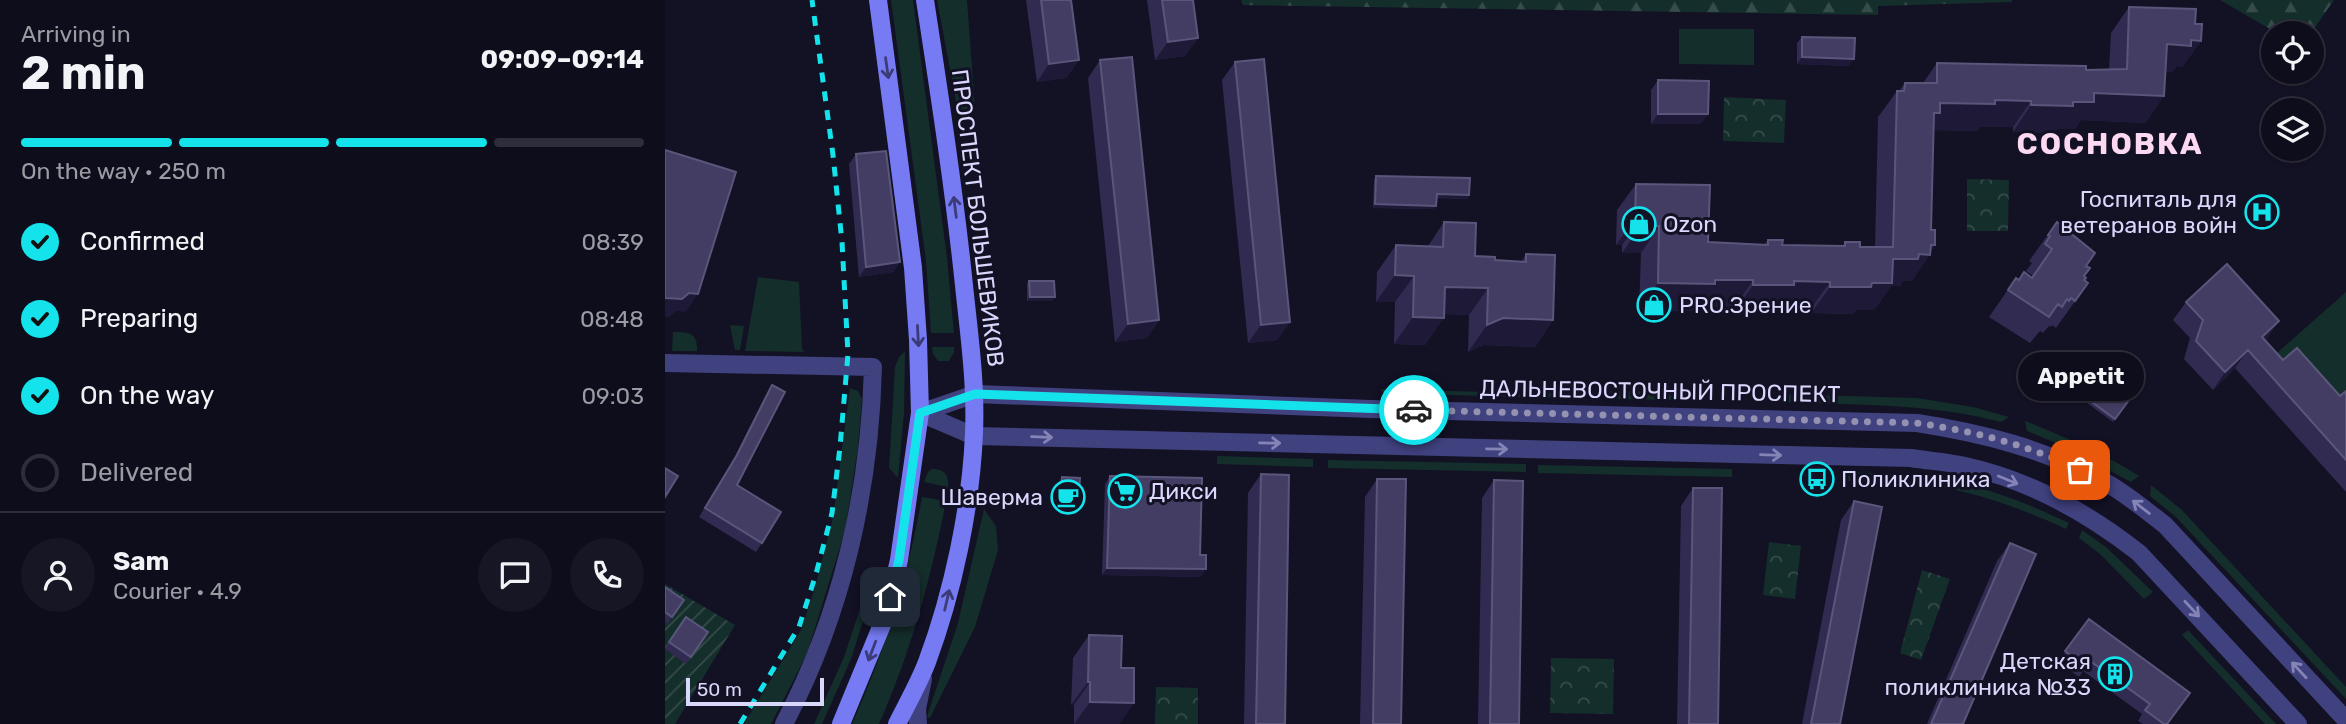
<!DOCTYPE html>
<html lang="en">
<head>
<meta charset="utf-8">
<style>
  body { margin:0; font-family:Rubik,sans-serif; background:#171624; color:#f1f3f6; height:100vh; display:flex; flex-direction:column; font-size:26px; white-space:nowrap }
  * { box-sizing:border-box; margin:0 }
  p { font-size:23px; color:#9b9ca3 }
  .icon { flex:none; width:38px; height:38px; fill:none; stroke:currentColor; stroke-width:2; stroke-linecap:round; stroke-linejoin:round }
  .map { position:relative; flex:1; overflow:hidden }
  .sheet { display:flex; flex-direction:column; background:#0e0d1b; width:665px }
  .sheet>* { flex:none }
  .buttons { position:absolute; left:1596px; top:21px; display:grid; gap:14px }
  .buttons a { display:grid; place-items:center; width:63px; height:63px; border-radius:50%; background:#0e0d1b; box-shadow:0 2px 5px #0004,0 0 0 2px #2e2d3a; font-size:35px }
  .scale { position:absolute; left:21px; bottom:18px; width:138px; box-sizing:border-box; padding-left:7px; border:4px solid #d9d7fc; border-top:0; font-size:19px; line-height:24px; white-space:nowrap; color:#d9d7fc; -webkit-text-stroke:5px #131124; paint-order:stroke }
  .pin { position:absolute; display:grid; place-items:center; width:60px; height:60px; color:#fff; margin:-30px; border-radius:14px; box-shadow:0 4px 10px #0006 }
  .courier { position:absolute; display:grid; place-items:center; width:70px; height:70px; margin:-35px; border:5px solid #14e3eb; border-radius:50%; background:#fff; color:#222; box-shadow:0 2px 9px #0007 }
  .bubble { position:absolute; height:49px; border-radius:24px; background:#0e0d1b; box-shadow:0 2px 5px #0004,0 0 0 2px #2e2d3a; font-size:23px; font-weight:700; line-height:49px; text-align:center }
  .overview em { font-style:normal; font-weight:700 }
  .overview div { display:flex; flex-direction:column-reverse }
  .overview { display:flex; align-items:center; justify-content:space-between; height:119px; padding:0 21px }
  h1 { font-size:46px; font-weight:700; line-height:52px }
  .bar { display:grid; grid-template-columns:repeat(4,1fr); gap:10px 7px; align-content:center; height:84px; padding:0 21px }
  .bar i { height:9px; border-radius:5px; background:#2e2d3a }
  .bar .active { background:#14e3eb }
  .bar p { grid-column:span 4 }
  .line { display:flex; align-items:center; gap:18px; padding:0 21px; border-top:2px solid #2e2d3a }
  .line div { flex:1 }
  .round { display:grid; place-items:center; flex:none; width:74px; height:74px; border-radius:37px; background:#171624 }
  ol { padding:0 21px; list-style:none }
  li { display:flex; align-items:center; gap:21px; height:77px }
  li p { margin-inline-start:auto }
  li .icon { padding:7px; border-radius:50%; background:#14e3eb; color:#111; stroke-width:4 }
  li:last-child { color:#9b9ca3 }
  li i { width:38px; height:38px; border:4px solid #2e2d3a; border-radius:50% }
  main { display:flex; flex:1; min-height:0 }
  .map>svg:first-child { display:block }
  .grass { fill:#142e2b }
  .forest { fill:url(#forest-firs) }
  .park { fill:url(#park-crowns) }
  .garden { fill:url(#garden-furrows) }
  .lines { fill:none; stroke-linecap:round; stroke-linejoin:round }
  .minor { stroke:#40417f; stroke-width:18 }
  .tertiary { stroke:#40417f; stroke-width:18 }
  .secondary { stroke:#767bf4; stroke-width:18 }
  .rail { stroke:#14e3eb; stroke-width:5; stroke-dasharray:10 9; stroke-linecap:butt }
  .wall { fill:#312b51 }
  .shaded-wall { fill:#1d1937 }
  .building { fill:#433d63; stroke:#5a567b; stroke-width:2 }
  .oneway { stroke:#3b3b77 }
  .oneway2 { stroke:#8584b7 }
  .done { stroke:#9492b0; stroke-width:7; stroke-dasharray:0 12.6 }
  .route { stroke:#14e3eb; stroke-width:9 }
  .labels { text-anchor:middle; dominant-baseline:central; stroke-width:6; stroke-linejoin:round; paint-order:stroke }
  .poi-label { font-size:23px; fill:#d9d7fc; stroke:#131124; text-anchor:start }
  .street-label { font-size:23px; fill:#d9d7fc; stroke:#131124 }
  .district-label { font-size:30px; font-weight:bold; letter-spacing:2px; fill:#fcd9f1; stroke:#131124 }
</style>
</head>
<body>
<main>
<section class="sheet">
<div class="overview"><div><h1>2 min</h1><p>Arriving in</p></div><em>09:09–09:14</em></div>
<div class="bar"><i class="active"></i><i class="active"></i><i class="active"></i><i></i><p>On the way · 250 m</p></div>
<ol>
<li><svg class="icon" aria-label="check" viewBox="0 0 24 24"><path d="M5 12l5 5 9-10"/></svg>Confirmed<p>08:39</p></li>
<li><svg class="icon" aria-label="check" viewBox="0 0 24 24"><path d="M5 12l5 5 9-10"/></svg>Preparing<p>08:48</p></li>
<li><svg class="icon" aria-label="check" viewBox="0 0 24 24"><path d="M5 12l5 5 9-10"/></svg>On the way<p>09:03</p></li>
<li><i></i>Delivered</li>
</ol>
<div class="line" style="height:126px"><a class="round"><svg class="icon" aria-label="person" viewBox="0 0 24 24"><circle cx="12" cy="8" r="4"/><path d="M4 21q1-7 8-7t8 7"/></svg></a><div><b>Sam</b><p>Courier · 4.9</p></div><a class="round"><svg class="icon" aria-label="chat" viewBox="0 0 24 24"><path d="M4 5h16v11H9l-5 4z"/></svg></a><a class="round"><svg class="icon" aria-label="phone" viewBox="0 0 24 24"><path d="M5 4h4l2 5-3 2q2 4 5 5l2-3 5 2v4C11 20 4 13 5 4z"/></svg></a></div>
</section>
<div class="map">
<svg width="1681" height="724" viewBox="0 0 1681 724">
  <defs>
    <pattern id="forest-firs" width="22" height="20" patternUnits="userSpaceOnUse" patternTransform="scale(1.75)"><rect width="22" height="20" fill="#142e2b"/><path d="M5 1l3.5 6h-7zM16 11l3.5 6h-7z" fill="#364c4b"/></pattern>
    <pattern id="park-crowns" width="20" height="18" patternUnits="userSpaceOnUse" patternTransform="scale(1.75)"><rect width="20" height="18" fill="#142e2b"/><path d="M2 6a3 3 0 1 1 6 0M12 15a3 3 0 1 1 6 0" fill="none" stroke="#364c4b"/></pattern>
    <pattern id="garden-furrows" width="10" height="10" patternUnits="userSpaceOnUse" patternTransform="scale(1.75)"><rect width="10" height="10" fill="#142e2b"/><path d="M-1 1l2-2M0 10L10 0M9 11l2-2" fill="none" stroke="#364c4b"/></pattern>
  </defs>
  <rect width="100%" height="100%" fill="#131124"/>
  <!-- grass -->
  <path class="grass" d="M226,0H248L282,258L289,333H266L261,261Z
    M272,0H302L310,109L294,117Z
    M1014,29H1089V65L1014,64Z
    M93,277L134,282L137,348L139,352L80,351Z
    M1681,292V397L1673,405L1596,367Z
    M65,325L79,326L75,350H70Z
    M8,332C23,332 33,332 32,351H7Z
    M267,347H289V352L284,361H273L268,354Z
    M240,351L239,413L233,478L224,468L230,367L234,357Z
    M185,388L193,391L197,399L193,447L180,531L142,654L106,724H79L136,630L149,591L168,518Z
    M716,389L855,393V397L718,393Z
    M929,391L926,396L920,399L873,397V392Z
    M945,391L1006,392V400L952,399L947,396Z
    M1113,394L1252,398L1308,407L1344,417L1336,422C1263,403 1188,405 1113,402Z
    M1360,421C1400,437 1438,453 1474,476L1466,482L1398,446L1362,431Z
    M552,456L648,459V467L552,464Z
    M663,460L861,464V472L663,468Z
    M873,465L1067,469V477L873,473Z
    M267,469C280,469 284,475 283,487L259,482L263,472Z
    M1180,472L1236,474L1235,481H1180Z
    M1252,475C1310,483 1351,498 1404,523L1401,529C1349,505 1306,491 1250,482Z
    M1486,485L1517,510L1681,687V699L1511,517L1485,496Z
    M257,497L281,501C266,578 246,652 214,724H187C220,651 243,576 257,497Z
    M319,509L331,526L333,550L310,627L265,718L262,717L265,707L293,623Z
    M1417,530L1441,547L1488,592L1479,599L1435,554L1414,538Z
    M207,572L213,574L186,659L157,724H149L179,657Z
    M1523,630L1611,724H1600L1517,635Z"/>
  <!-- forest -->
  <path class="forest" d="M576,0H1347V2L1213,6V15L578,5Z
    M1555,0H1669L1646,33H1612Z"/>
  <!-- park -->
  <path class="park" d="M1059,97L1121,100L1119,143L1058,141Z
    M1302,179L1344,180L1343,231H1302Z
    M1104,542L1136,546L1130,599L1098,595Z
    M1257,570L1285,579L1256,660L1235,653Z
    M886,658L949,659L948,714L885,713Z
    M491,687L533,688V724H490Z"/>
  <!-- garden -->
  <path class="garden" d="M0,584L70,625L10,724H0Z"/>
  <g class="lines">
    <!-- minor -->
    <path class="minor" d="M0,363L208,367C205,491 177,614 119,724
      M253,724L252,709L258,679"/>
    <!-- tertiary -->
    <path class="tertiary" d="M255,413L310,394L706,409L1252,423C1317,433 1380,449 1438,481C1461,493 1480,510 1500,525L1681,720
      M255,413L309,436L1246,458C1264,461 1283,462 1300,466C1364,480 1423,513 1474,553L1633,724"/>
    <!-- secondary -->
    <path class="secondary" d="M176,724L221,615L234,560L255,413L253,340L248,268L213,0
      M232,724C242,704 254,683 262,662C288,592 306,507 309,433C311,387 305,341 300,295C290,196 275,98 260,0"/>
    <!-- rail -->
    <path class="rail" d="M75,724L134,627L151,574L167,513L175,447L183,354L177,242L168,155L147,0"/>
  </g>
  <!-- wall -->
  <path class="wall" d="M361,0H406L414,60L401,78L372,82Z
    M482,0H528L533,38L520,56L490,60Z
    M1464,7L1530,24L1536,41L1517,67H1511L1507,72H1500L1481,123L1416,120L1410,129H1392L1389,133L1348,132V127H1314L1312,131L1268,130L1266,230L1270,245L1247,281H1238L1235,286H1226L1209,310H1191L1188,314L1146,313V309L1113,308L1110,312L1070,311V307H1035L1032,311L974,310L976,253H957V245H951L952,210L971,184L1043,242L1099,245L1103,240L1117,245L1177,246L1180,242L1195,247H1210L1213,117L1232,91H1234L1240,83H1258L1272,63L1421,70H1444L1446,33Z
    M1137,37L1184,66L1132,64V43Z
    M435,60L494,320L482,338L450,342L423,78Z
    M570,62L625,322L612,340L583,343L557,80Z
    M993,80L1036,124H986V90Z
    M191,154L235,262L228,272L194,277L184,164Z
    M711,176L804,195L802,199L772,198L769,209L708,208L709,180Z
    M779,222L810,256L830,260L856,262L861,254L888,320L870,347L819,345L803,352L804,315L779,314L760,345L729,344L730,302H711L712,272L731,245L763,246Z
    M1392,222L1422,266L1419,280L1423,283L1391,328L1387,325L1386,327L1384,326L1378,333L1375,331L1365,343L1324,317L1351,278L1354,280L1367,278L1368,276L1361,271L1367,263L1364,261Z
    M364,281L390,297L387,301H362V284Z
    M1521,302L1601,340L1618,360L1675,396L1681,391V492L1570,368L1548,390L1519,359L1525,338L1508,320Z
    M1430,375L1464,400L1448,422L1414,397Z
    M107,385L72,485L97,543L91,552L34,517L66,464L101,395Z
    M596,474L620,724H579L583,493Z
    M445,476L535,555L536,577L437,575L440,484Z
    M397,477L411,510L393,509L395,480Z
    M712,479L736,724H695L700,497Z
    M829,480L854,724H813L817,498Z
    M1028,488L1053,724H1012L1016,506Z
    M1189,501L1175,724H1137L1176,520Z
    M1345,543L1298,724H1262L1332,561Z
    M0,587L7,617L3,624L0,622Z
    M21,617L43,632L21,664L0,649Z
    M1424,619L1502,724H1478L1473,721L1477,714L1418,671L1414,677L1393,662Z
    M424,635L456,668L469,703L454,724H409V705H406L408,658Z"/>
  <!-- shaded-wall -->
  <path class="shaded-wall" d="M533,38L520,56L490,60L503,42Z
    M1526,40L1536,41L1517,67H1511L1507,72L1483,71L1502,44Z
    M1137,57L1189,59L1184,66L1132,64Z
    M414,60L401,78L372,82L384,64Z
    M1429,93L1499,96L1481,123L1416,120L1410,129H1392L1389,133L1348,132L1366,105L1408,102Z
    M1330,100L1366,101L1348,127H1314L1312,131L1263,130L1250,140L1275,103Z
    M993,114H1043L1036,124H986Z
    M772,194L804,195L802,199L769,197Z
    M710,204L771,206L769,209L708,208Z
    M970,218L976,219L957,245H951Z
    M976,226H994L976,253H957Z
    M1266,245H1270L1263,255H1265L1247,281H1238L1235,286H1226L1209,310H1191L1188,314L1146,313L1165,287L1207,283L1228,259L1254,254Z
    M235,262L228,272L194,277L201,267Z
    M730,275L749,276L730,302H711Z
    M1050,280H1088L1070,307H1035L1032,311L974,310L993,283Z
    M1129,281L1165,282L1146,309L1113,308L1110,312L1070,311L1088,285Z
    M780,287L823,288L804,315L761,313Z
    M24,293L33,294L21,312L12,311L4,317H0V298Z
    M365,297H390L387,301H362Z
    M748,317L779,318L760,345L729,344Z
    M838,318L888,320L870,347L819,345L803,352L822,325Z
    M494,320L482,338L450,342L463,324Z
    M1614,321L1602,339L1585,355L1597,337Z
    M625,322L612,340L583,343L596,325Z
    M1583,350L1570,368L1548,390L1560,372Z
    M396,505L413,506L411,510L393,509Z
    M442,568L541,569L536,577L437,575Z
    M423,682H425L409,705H406Z
    M425,702L469,703L454,724H409Z"/>
  <!-- building -->
  <path class="building" d="M376,0H406L414,60L384,64Z
    M497,0H528L533,38L503,42Z
    M1464,7L1531,9L1530,24H1537L1536,41L1526,40V46L1502,44L1499,96L1429,93V102H1408V106L1366,105V101L1330,100V104L1275,103V113H1269L1266,230H1270V245H1266L1265,255L1254,254L1253,259H1228L1227,283H1207L1206,287H1165V282L1129,281V285H1088V280H1050V284L993,283L994,226H976V219L970,218L971,184L1045,185L1043,242L1103,245V240H1118L1117,245L1180,246V242H1195V247H1228L1232,91H1239L1240,83H1272V63L1421,66V70L1462,69Z
    M1137,37L1190,38L1189,59L1137,57Z
    M467,57L494,320L463,324L435,60Z
    M599,59L625,322L596,325L570,62Z
    M993,80L1044,81L1043,114H993Z
    M0,150L71,172L33,294L24,293L17,299L0,298Z
    M221,151L235,262L201,267L191,154Z
    M711,176L805,178L804,195L772,194L771,206L710,204Z
    M779,222L811,223L810,256L830,257V260L861,262V254L890,255L888,320L838,318L822,325L823,288L780,287L779,318L748,317L749,276L730,275L731,245L778,247Z
    M1392,222L1430,253L1421,266L1425,268L1419,276L1421,278L1419,280L1423,283L1410,301L1406,298L1404,301L1402,299L1397,307L1393,304L1384,317L1343,290L1351,278L1354,280L1359,272L1367,278L1387,249L1380,244L1385,236L1383,235Z
    M1562,264L1614,321L1597,337L1618,360L1632,348L1675,396L1681,391V460L1583,350L1560,372L1531,341L1538,320L1521,302Z
    M364,281H389L390,297H365Z
    M1430,375L1464,400L1450,419L1416,394Z
    M107,385L120,392L72,485L116,512L97,543L40,508L72,455Z
    M0,468L13,476L0,497Z
    M596,474L624,475L620,724H591Z
    M445,476L537,478L535,555H541V569L442,568Z
    M397,477L415,478L413,506L396,505Z
    M712,479H741L736,724H708Z
    M829,480L858,481L854,724H825Z
    M1028,488H1057L1053,724H1024Z
    M1189,501L1217,507L1175,724H1146Z
    M1345,543L1371,554L1298,724H1266Z
    M0,587L19,600L7,617L0,612Z
    M21,617L43,632L26,657L4,642Z
    M1424,619L1525,693L1502,724H1499L1480,710L1485,704L1425,661L1421,667L1400,651Z
    M424,635L457,636L456,668H469V703L425,702V682H423Z"/>
  <!-- one-way arrows -->
  <defs><path id="oneway-shaft" d="M-6 0H5M1.5-3L5.5 0L1.5 3" fill="none" stroke-width="1.6" stroke-linecap="round" stroke-linejoin="round" transform="scale(1.75)"/></defs>
  <g class="oneway">
    <use href="#oneway-shaft" transform="translate(222 68) rotate(82)"/>
    <use href="#oneway-shaft" transform="translate(290 207) rotate(-97)"/>
    <use href="#oneway-shaft" transform="translate(253 336) rotate(87)"/>
    <use href="#oneway-shaft" transform="translate(282 600) rotate(-77)"/>
    <use href="#oneway-shaft" transform="translate(207 651) rotate(111)"/>
  </g>
  <g class="oneway2">
    <use href="#oneway-shaft" transform="translate(377 437) rotate(2)"/>
    <use href="#oneway-shaft" transform="translate(605 443) rotate(1)"/>
    <use href="#oneway-shaft" transform="translate(832 449) rotate(1)"/>
    <use href="#oneway-shaft" transform="translate(1106 455) rotate(2)"/>
    <use href="#oneway-shaft" transform="translate(1343 480) rotate(22)"/>
    <use href="#oneway-shaft" transform="translate(1476 507) rotate(-142)"/>
    <use href="#oneway-shaft" transform="translate(1527 609) rotate(47)"/>
    <use href="#oneway-shaft" transform="translate(1634 670) rotate(-133)"/>
  </g>
  <g class="lines">
    <!-- done -->
    <path class="done" d="M749,410L1252,423C1312,432 1360,444 1415,470"/>
    <!-- route -->
    <path class="route" d="M225,597L234,560L255,413L310,394L749,410"/>
  </g>
  <!-- icons -->
  <defs>
    <symbol id="hospital-ring" viewBox="-11 -11 22 22"><circle r="9.5" fill="#131124" stroke="#14e3eb" stroke-width="1.5"/><path d="M-5-5h3v3.5h4V-5h3V5h-3V1.5h-4V5h-3Z" fill="#14e3eb"/></symbol>
    <symbol id="shop-ring" viewBox="-11 -11 22 22"><circle r="9.5" fill="#131124" stroke="#14e3eb" stroke-width="1.5"/><path d="M-5-2.5h2.3a2.7 3.5 0 0 1 5.4 0H5L5.5 6h-11ZM-1.5-2.5h3a1.5 2.3 0 0 0-3 0Z" fill="#14e3eb"/></symbol>
    <symbol id="bus-ring" viewBox="-11 -11 22 22"><circle r="9.5" fill="#131124" stroke="#14e3eb" stroke-width="1.5"/><path d="M-5-6H5V4H4V6H2V4H-2V6H-4V4H-5ZM-3.5-4V0h7V-4ZM-3.5 1.2v1.5H-2V1.2ZM2 1.2v1.5H3.5V1.2Z" fill="#14e3eb"/></symbol>
    <symbol id="supermarket-ring" viewBox="-11 -11 22 22"><circle r="9.5" fill="#131124" stroke="#14e3eb" stroke-width="1.5"/><path d="M-6-5.5h2.5l.6 2H6L4.5 2H-2.5L-4.4-4H-6ZM-1.5 3.2a1.3 1.3 0 1 0 .1 0ZM3 3.2a1.3 1.3 0 1 0 .1 0Z" fill="#14e3eb"/></symbol>
    <symbol id="cafe-ring" viewBox="-11 -11 22 22"><circle r="9.5" fill="#131124" stroke="#14e3eb" stroke-width="1.5"/><path d="M-5.5-4.5H6V0H3Q3 3.5 0 3.5H-2.5Q-5.5 3.5-5.5 0ZM3-3.2v2h1.7v-2ZM-6 4.5H4V6H-6Z" fill="#14e3eb"/></symbol>
    <symbol id="building-ring" viewBox="-11 -11 22 22"><circle r="9.5" fill="#131124" stroke="#14e3eb" stroke-width="1.5"/><path d="M-4-6H4V6H1V3H-1V6H-4ZM-2.5-4.3h1.7v1.8h-1.7ZM.8-4.3h1.7v1.8H.8ZM-2.5-1h1.7V.8h-1.7ZM.8-1h1.7V.8H.8Z" fill="#14e3eb"/></symbol>
  </defs>
  <g fill-rule="evenodd">
    <use href="#hospital-ring" x="1578" y="193" width="38" height="38"/>
    <use href="#shop-ring" x="955" y="205" width="38" height="38"/>
    <use href="#shop-ring" x="970" y="286" width="38" height="38"/>
    <use href="#bus-ring" x="1133" y="460" width="38" height="38"/>
    <use href="#supermarket-ring" x="441" y="472" width="38" height="38"/>
    <use href="#cafe-ring" x="384" y="478" width="38" height="38"/>
    <use href="#building-ring" x="1431" y="655" width="38" height="38"/>
  </g>
  <g class="labels">
    <!-- poi labels -->
    <g class="poi-label">
      <text x="1572" y="199" text-anchor="end">Госпиталь для<tspan x="1572" dy="26">ветеранов войн</tspan></text>
      <text x="998" y="224">Ozon</text>
      <text x="1014" y="305">PRO.Зрение</text>
      <text x="1176" y="479">Поликлиника</text>
      <text x="484" y="491">Дикси</text>
      <text x="378" y="497" text-anchor="end">Шаверма</text>
      <text x="1426" y="661" text-anchor="end">Детская<tspan x="1426" dy="26">поликлиника №33</tspan></text>
    </g>
    <!-- street labels -->
    <g class="street-label">
      <text transform="translate(313 218) rotate(83)">ПРОСПЕКТ БОЛЬШЕВИКОВ</text>
      <text transform="translate(995 391) rotate(1)">ДАЛЬНЕВОСТОЧНЫЙ ПРОСПЕКТ</text>
    </g>
    <!-- district labels -->
    <g class="district-label">
      <text x="1445" y="144">СОСНОВКА</text>
    </g>
  </g>
</svg>
<div class="buttons">
<a><svg class="icon" aria-label="locate" viewBox="0 0 24 24"><circle cx="12" cy="12" r="6"/><path d="M12 2v4M12 18v4M2 12h4M18 12h4"/></svg></a>
<a><svg class="icon" aria-label="layers" viewBox="0 0 24 24"><path d="M12 4l9 5-9 5-9-5zM3 14l9 5 9-5"/></svg></a>
</div>
<div class="scale">50 m</div>
<div class="pin" style="left:1415px;top:470px;background:#ea580c"><svg class="icon" aria-label="bag" viewBox="0 0 24 24"><path d="M5 8h14l-1 12H6zM9 8a3 3 0 0 1 6 0"/></svg></div>
<div class="pin" style="left:225px;top:597px;background:#1f2937"><svg class="icon" aria-label="home" viewBox="0 0 24 24"><path d="M3 11l9-7 9 7M6 9v11h12V9"/></svg></div>
<div class="courier" style="left:749px;top:410px"><svg class="icon" aria-label="car" viewBox="0 0 24 24"><path d="M5 17H2v-5l4-1 3-4h7l3 4 3 1v5h-3M9 17h6M6 11h13"/><circle cx="7" cy="17" r="2"/><circle cx="17" cy="17" r="2"/></svg></div>
<div class="bubble" style="left:1353px;top:352px;width:126px">Appetit</div>
</div>
</main>
</body>
</html>
